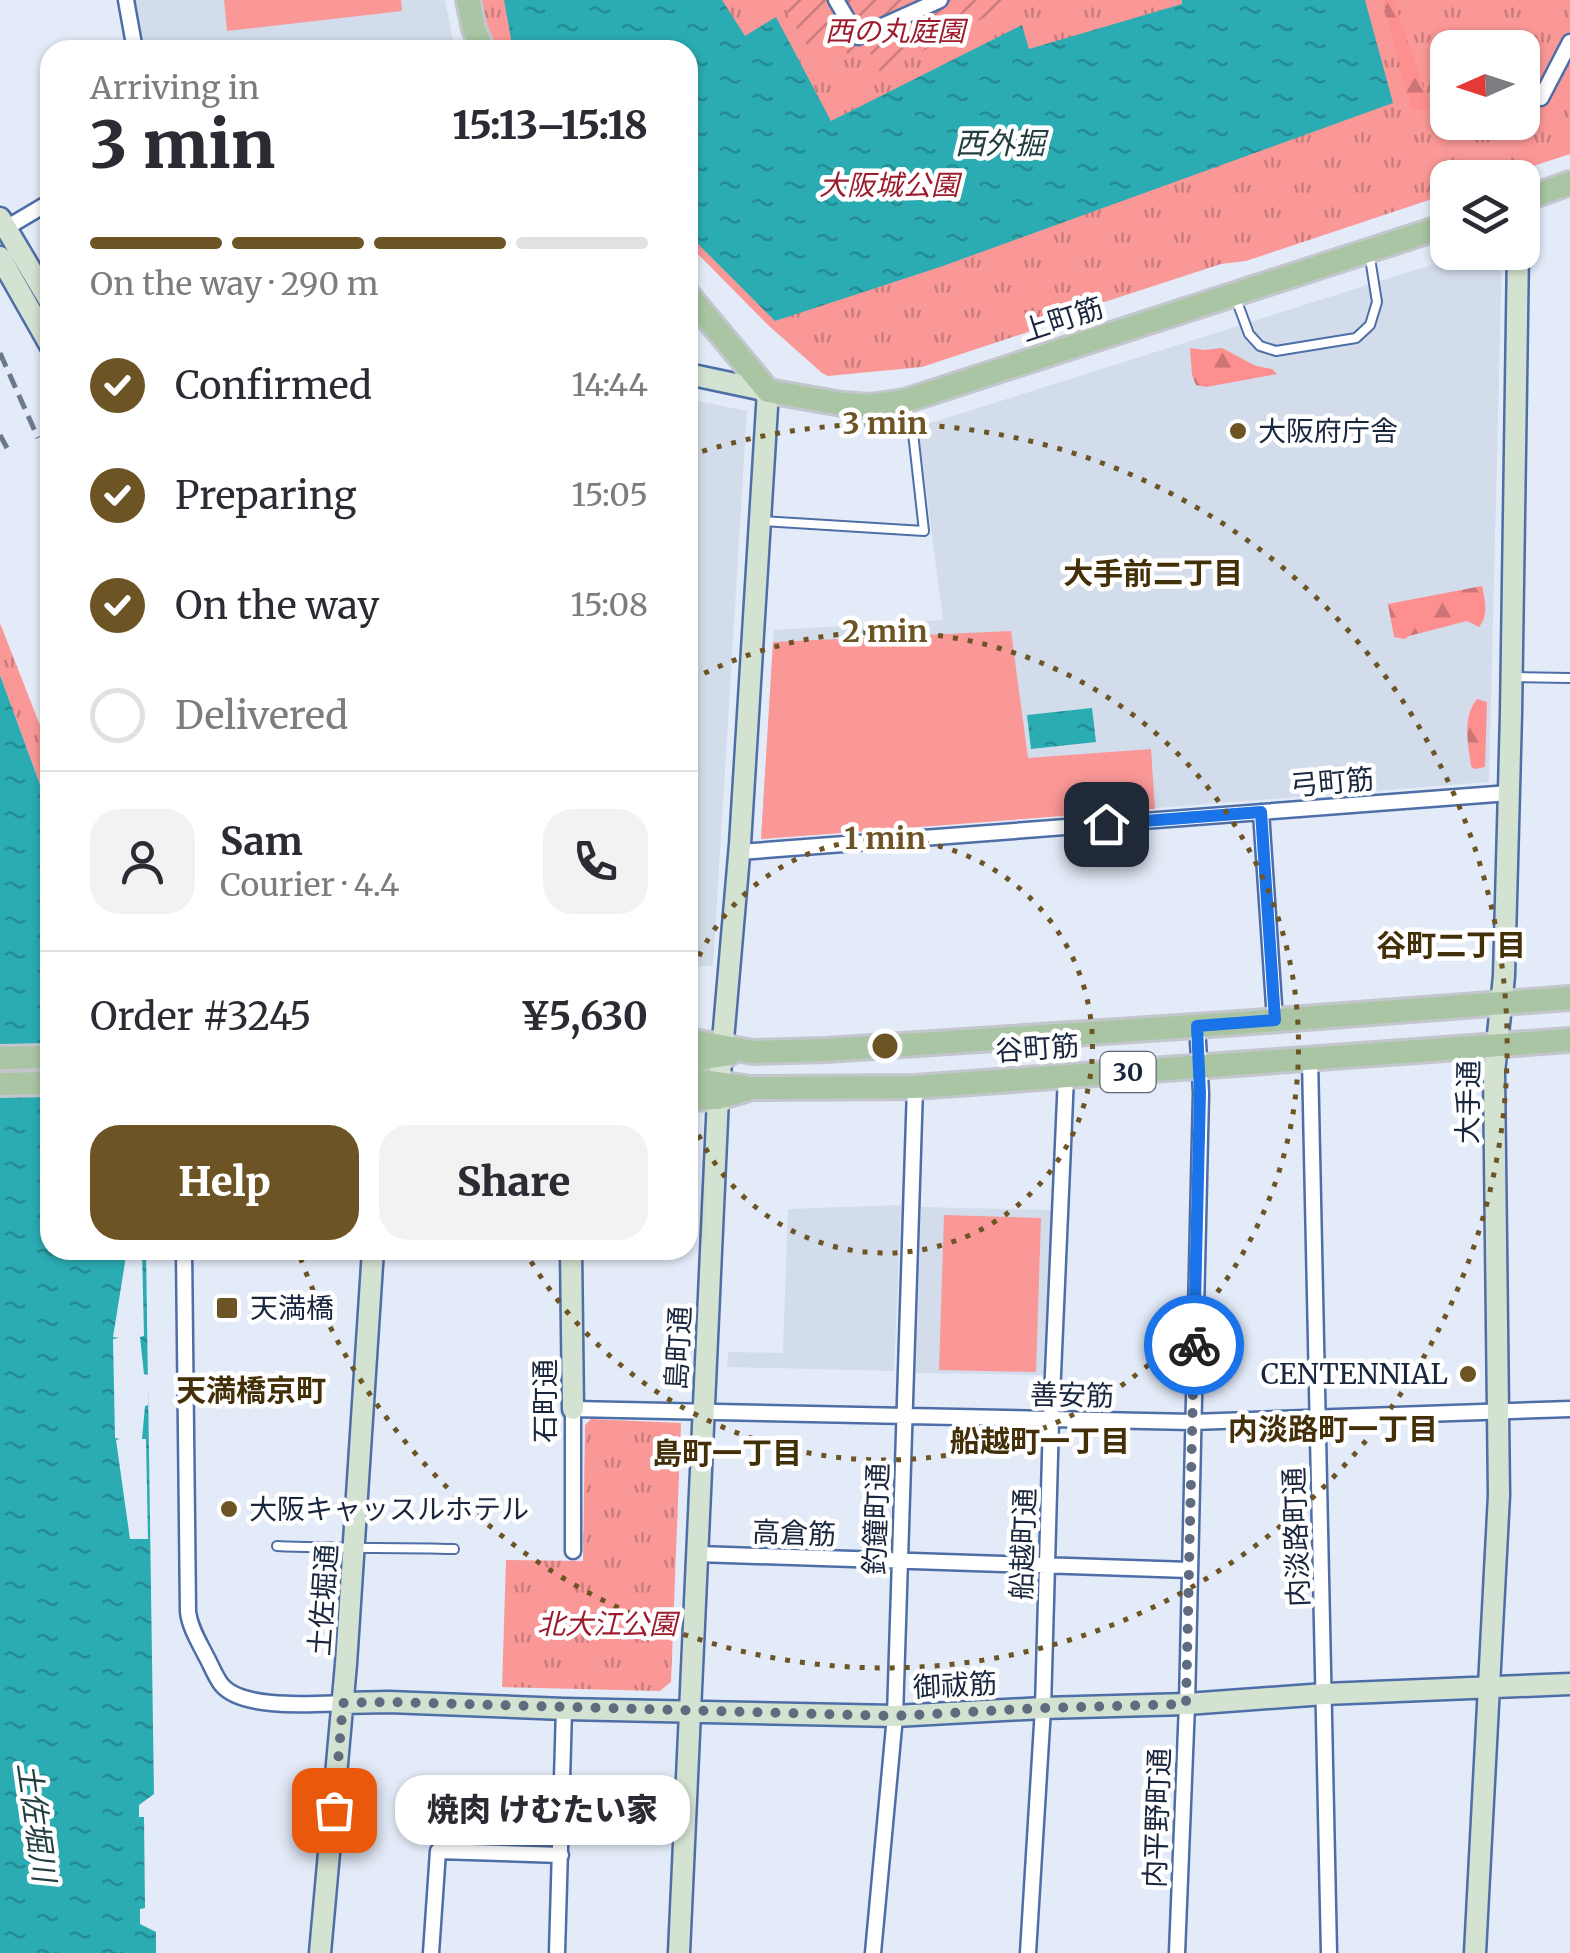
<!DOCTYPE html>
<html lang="en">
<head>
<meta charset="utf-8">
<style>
  body { margin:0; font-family:Merriweather,"Noto Sans JP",serif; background:#f2f2f3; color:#2b2b33; height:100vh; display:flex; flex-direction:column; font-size:38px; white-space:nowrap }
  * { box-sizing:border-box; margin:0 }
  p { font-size:32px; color:#7c7c81 }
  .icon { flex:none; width:55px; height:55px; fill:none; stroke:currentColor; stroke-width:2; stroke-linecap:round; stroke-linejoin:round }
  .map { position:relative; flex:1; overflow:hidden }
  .panel { position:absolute; left:40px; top:40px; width:658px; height:1220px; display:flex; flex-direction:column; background:#fff; border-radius:30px; box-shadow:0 2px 8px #0004 }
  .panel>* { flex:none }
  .needle { width:65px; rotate:267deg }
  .buttons { position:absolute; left:1430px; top:30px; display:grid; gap:20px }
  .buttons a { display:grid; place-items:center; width:110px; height:110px; border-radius:20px; background:#fff; box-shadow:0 2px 8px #0004; font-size:50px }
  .pin { position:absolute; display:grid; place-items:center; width:85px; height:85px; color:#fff; margin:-42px; border-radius:20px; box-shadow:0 5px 15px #0006 }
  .courier { position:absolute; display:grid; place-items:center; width:100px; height:100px; margin:-50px; border:8px solid #1a73e8; border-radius:50%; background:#fff; color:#222; box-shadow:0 2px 12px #0007 }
  .bubble { position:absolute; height:70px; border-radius:30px; background:#fff; box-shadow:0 2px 8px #0004; font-size:32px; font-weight:800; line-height:70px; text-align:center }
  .summary em { font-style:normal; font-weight:800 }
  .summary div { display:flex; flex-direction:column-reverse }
  .summary { display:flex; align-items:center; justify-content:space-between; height:170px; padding:0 50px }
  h1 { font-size:65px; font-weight:800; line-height:75px }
  .bar { display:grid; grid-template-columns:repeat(4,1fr); gap:15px 10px; align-content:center; height:120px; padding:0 50px }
  .bar i { height:12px; border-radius:8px; background:#e1e1e2 }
  .bar .active { background:#6d5425 }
  .bar p { grid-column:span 4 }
  .line { display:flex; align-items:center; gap:25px; padding:0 50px; border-top:2px solid #e1e1e2 }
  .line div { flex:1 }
  .round { display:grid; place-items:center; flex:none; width:105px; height:105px; border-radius:30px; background:#f2f2f3 }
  ol { padding:0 50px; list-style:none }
  li { display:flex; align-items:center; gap:30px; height:110px }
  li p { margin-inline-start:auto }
  li .icon { padding:10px; border-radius:50%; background:#6d5425; color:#fff; stroke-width:4 }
  li:last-child { color:#7c7c81 }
  li i { width:55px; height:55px; border:5px solid #e1e1e2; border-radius:50% }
  .cta { display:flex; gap:20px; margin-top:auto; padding:20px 50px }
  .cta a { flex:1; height:115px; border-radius:30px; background:#6d5425; color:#fff; font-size:40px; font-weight:800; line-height:115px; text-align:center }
  .cta a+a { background:#f2f2f3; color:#2b2b33 }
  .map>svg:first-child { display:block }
  .built { fill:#d3dceb }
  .grass { fill:url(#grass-tufts); fill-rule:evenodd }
  .forest { fill:url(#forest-firs) }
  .garden { fill:url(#garden-furrows) }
  .pitch { fill:#fa9897 }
  .water { fill:url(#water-ripples) }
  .pier { fill:#e3ebf8 }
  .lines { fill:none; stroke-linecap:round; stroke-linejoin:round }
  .lane-casing { stroke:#4e6ea7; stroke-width:12 }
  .street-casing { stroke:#4e6ea7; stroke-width:19 }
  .secondary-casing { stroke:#4e6ea7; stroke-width:25 }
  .primary-casing { stroke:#c3c7cd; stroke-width:28 }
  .lane { stroke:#fff; stroke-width:8 }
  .street { stroke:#fff; stroke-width:14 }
  .secondary { stroke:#d4e2d1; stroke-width:20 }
  .primary { stroke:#a9c5a3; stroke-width:22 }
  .rail { stroke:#6c788b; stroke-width:5; stroke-dasharray:15 8; stroke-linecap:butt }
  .done { stroke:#5f6b7f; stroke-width:10; stroke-dasharray:0 18 }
  .route { stroke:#1a73e8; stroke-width:12 }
  .ring { fill:none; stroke:#6d5425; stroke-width:5; stroke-dasharray:5 10 }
  .poi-dot { fill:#6d5425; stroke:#fff; stroke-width:4 }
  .labels { text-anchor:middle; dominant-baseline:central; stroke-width:9; stroke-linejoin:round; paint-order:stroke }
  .shield { fill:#fff; stroke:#5d6778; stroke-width:2.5 }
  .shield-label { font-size:25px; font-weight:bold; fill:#18263e }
  .park-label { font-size:28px; font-style:italic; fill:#9c1b2c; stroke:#fff }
  .street-label { font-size:28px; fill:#18263e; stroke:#fff }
  .poi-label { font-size:28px; fill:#18263e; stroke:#fff; text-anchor:start }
  .water-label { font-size:30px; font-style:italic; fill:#243f41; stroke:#fff }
  .neighbourhood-label { font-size:30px; font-weight:bold; fill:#432f08; stroke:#fff }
  .centre { fill:#6d5425; stroke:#fff; stroke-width:5 }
  .ring-label { font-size:30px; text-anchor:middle; font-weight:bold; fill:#6d5425; stroke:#fff; stroke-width:9; stroke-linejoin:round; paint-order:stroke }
</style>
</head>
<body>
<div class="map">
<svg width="1570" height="1953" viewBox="0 0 1570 1953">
  <defs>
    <pattern id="grass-tufts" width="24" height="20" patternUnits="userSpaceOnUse" patternTransform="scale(2.5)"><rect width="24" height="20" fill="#fa9897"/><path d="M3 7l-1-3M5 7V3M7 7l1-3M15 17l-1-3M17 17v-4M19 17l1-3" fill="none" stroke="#c97c7d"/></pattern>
    <pattern id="forest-firs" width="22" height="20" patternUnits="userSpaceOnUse" patternTransform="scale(2.5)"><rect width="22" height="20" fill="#fd8f8f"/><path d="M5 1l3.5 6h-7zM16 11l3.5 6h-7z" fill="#cc7576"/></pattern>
    <pattern id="garden-furrows" width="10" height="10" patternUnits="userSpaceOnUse" patternTransform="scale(2.5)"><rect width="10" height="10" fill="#fa9897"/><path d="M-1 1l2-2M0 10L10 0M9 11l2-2" fill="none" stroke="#c97c7d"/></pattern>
    <pattern id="water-ripples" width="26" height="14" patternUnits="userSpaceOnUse" patternTransform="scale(2.5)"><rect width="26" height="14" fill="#2bacb3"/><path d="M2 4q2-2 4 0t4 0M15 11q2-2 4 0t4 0" fill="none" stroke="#248c93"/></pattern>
  </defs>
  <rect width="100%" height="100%" fill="#e3ebf8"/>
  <!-- built -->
  <path class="built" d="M134,0H445L453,41L460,50H142Z
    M1469,253H1502L1489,782L761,839L774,630L943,620L918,427Z
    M688,399L747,411L713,966L688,967Z
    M901,1205L894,1371L727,1367L728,1352L783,1353L788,1209Z
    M921,1207L1052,1210L1045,1375L916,1373Z"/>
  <!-- grass -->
  <path class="grass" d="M482,0H1570V154L1499,177L1448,178L1447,194L1246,261L1221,264L1080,310L1055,323L922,367L828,376L822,373L768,325L688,244V50H498L484,19ZM1448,48H1522V122H1448Z
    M0,623L50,751V812L0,675Z
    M591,1419L681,1423L671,1682L660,1691L502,1687L506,1560L583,1561L585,1425Z"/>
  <!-- forest -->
  <path class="forest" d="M1383,0H1397L1394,1L1431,109L1412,111Z
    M1190,348L1204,350L1222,348L1256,366L1272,369L1277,374L1206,387L1196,385L1192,375Z
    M1482,586C1485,600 1489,615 1479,627L1467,621L1409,636L1405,639L1394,637L1388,604Z
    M1477,699L1487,702L1485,767L1474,769L1471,766C1468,744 1462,717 1477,699Z"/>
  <!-- garden -->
  <path class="garden" d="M780,0H1016L881,74L869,50L850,58L840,41L813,55Z"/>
  <!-- pitch -->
  <path class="pitch" d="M224,0H401L402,11L227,31Z
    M1011,631L1028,758L1151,749L1155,809L761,839L773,642Z
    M944,1215L1041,1218L1036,1372L939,1370Z"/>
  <!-- water -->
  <path class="water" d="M504,0H722L745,36L776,17L831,121L1022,25L1029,49L1182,4V0H1365L1393,103L943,266L775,321L688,234V50H513Z
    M0,675L50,812V1250H146L154,1794L139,1805V1817H144L145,1908L140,1909V1924L156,1932V1953H0Z
    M1092,708L1096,742L1031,749L1027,715Z"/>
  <!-- pier -->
  <path class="pier" d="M127,1250H142L144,1336L140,1337L144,1374L148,1375V1405L145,1406L142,1439H146L148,1539H130L116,1440L120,1439L115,1438L113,1339L119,1338L113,1337Z"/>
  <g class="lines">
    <defs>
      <path id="lane" d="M1236,299L1249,334L1260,346L1276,351L1356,338L1370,325L1377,302L1369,252
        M761,521L924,531L912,424L906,405
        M1516,677L1570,678
        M277,1546C336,1549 395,1547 454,1549"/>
      <path id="street" d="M126,0L135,50
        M836,0L858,37L940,0
        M1541,98L1570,42
        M6,228L50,202
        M1261,812L1275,1020
        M740,852L1509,793
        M1310,1059L1329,1953
        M184,1250L188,1612C190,1628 199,1642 206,1656C211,1665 215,1676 221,1684C241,1710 313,1704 343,1703
        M573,1551V1409L1192,1422L1570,1409
        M698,1554L1189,1570
        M431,1953L438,1851L561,1855
        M557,1953L564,1709
        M873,1953L895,1716L915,1087
        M1028,1953L1043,1708L1051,1420L1066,1076
        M1177,1953L1187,1704L1201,1093L1197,1025"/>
      <path id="secondary" d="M0,218L50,302
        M0,257L50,345
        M571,1250L573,1409
        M343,1703L389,1702L564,1709L895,1716L1043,1708L1187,1704L1325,1694L1570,1684
        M320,1953L346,1664L373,1250
        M679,1953L718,1098L740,844L768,391L688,374
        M1475,1953L1499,1495L1494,1073L1504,976L1511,714L1518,252"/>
      <path id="primary" d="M468,0L474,29L483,50
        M1522,200L1570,183
        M688,295L768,391L842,404L870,406L905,401L1448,225
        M688,1040L753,1052L827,1050L1225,1024L1570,998
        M0,1058L50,1057
        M688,1060L729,1054
        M688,1079L744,1087
        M0,1084L50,1083
        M688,1099L718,1098L752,1088L915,1087L1570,1040"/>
    </defs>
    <!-- lane casing -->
    <use href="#lane" class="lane-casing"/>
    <!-- street casing -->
    <use href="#street" class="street-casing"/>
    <!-- secondary casing -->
    <use href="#secondary" class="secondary-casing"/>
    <!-- primary casing -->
    <use href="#primary" class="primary-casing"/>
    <!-- lane -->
    <use href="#lane" class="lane"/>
    <!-- street -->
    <use href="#street" class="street"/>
    <!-- secondary -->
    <use href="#secondary" class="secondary"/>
    <!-- primary -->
    <use href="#primary" class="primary"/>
    <!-- rail -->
    <path class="rail" d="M0,353L38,438
      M0,435L7,448"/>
  </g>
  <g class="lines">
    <!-- done -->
    <path class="done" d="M334,1810L343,1703L388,1702L894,1716L1043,1708L1186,1704L1194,1345"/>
    <!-- route -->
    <path class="route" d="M1106,824L1261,812L1275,1020L1197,1026L1200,1093L1194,1345"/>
  </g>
  <!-- distance rings -->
  <g class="ring">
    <path d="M688 984A207 207 0 1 1 688 1108"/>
    <path d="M691 680A414 414 0 1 1 526 1253"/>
    <path d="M688 456A622 622 0 1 1 299 1254"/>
  </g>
  <!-- markers -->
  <g class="poi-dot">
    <circle cx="1238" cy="431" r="10"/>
    <rect x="215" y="1296" width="24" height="24" rx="5"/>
    <circle cx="1468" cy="1374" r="10"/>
    <circle cx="229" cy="1509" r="10"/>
  </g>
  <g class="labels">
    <!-- shield labels -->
    <rect class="shield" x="1100.5" y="1052" width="55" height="40" rx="8"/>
    <g class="shield-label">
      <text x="1128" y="1072">30</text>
    </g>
    <!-- park labels -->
    <g class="park-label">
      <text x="895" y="31">西の丸庭園</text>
      <text x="889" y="185">大阪城公園</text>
      <text x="607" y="1624">北大江公園</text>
    </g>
    <!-- street labels -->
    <g class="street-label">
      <text transform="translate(1062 319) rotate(-18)">上町筋</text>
      <text transform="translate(1332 782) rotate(-5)">弓町筋</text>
      <text transform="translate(1037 1048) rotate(-4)">谷町筋</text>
      <text transform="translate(1468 1102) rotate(-89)">大手通</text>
      <text transform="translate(678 1348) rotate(-87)">島町通</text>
      <text transform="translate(1072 1395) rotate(1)">善安筋</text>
      <text transform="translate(545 1401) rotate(-90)">石町通</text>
      <text transform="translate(876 1519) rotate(-88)">釣鐘町通</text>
      <text transform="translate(794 1533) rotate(2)">高倉筋</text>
      <text transform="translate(1296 1537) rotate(-92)">内淡路町通</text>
      <text transform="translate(1023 1544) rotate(-88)">船越町通</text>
      <text transform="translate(323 1600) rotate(-86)">土佐堀通</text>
      <text transform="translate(955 1685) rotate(-3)">御祓筋</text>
      <text transform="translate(1157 1818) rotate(-88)">内平野町通</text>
    </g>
    <!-- poi labels -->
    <g class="poi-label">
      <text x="1258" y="431">大阪府庁舎</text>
      <text x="250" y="1308">天満橋</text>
      <text x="1448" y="1374" text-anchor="end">CENTENNIAL</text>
      <text x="249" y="1509">大阪キャッスルホテル</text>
    </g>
    <!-- water labels -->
    <g class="water-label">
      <text x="1000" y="143">西外掘</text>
      <text transform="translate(37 1822) rotate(82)">土佐堀川</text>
    </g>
    <!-- neighbourhood labels -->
    <g class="neighbourhood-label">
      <text x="1153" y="573">大手前二丁目</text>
      <text x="1451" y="945">谷町二丁目</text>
      <text x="251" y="1390">天満橋京町</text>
      <text x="1333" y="1429">内淡路町一丁目</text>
      <text x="1040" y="1441">船越町一丁目</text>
      <text x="727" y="1453">島町一丁目</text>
    </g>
  </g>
  <circle cx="885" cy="1046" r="15" class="centre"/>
  <g class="ring-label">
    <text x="885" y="434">3 min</text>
    <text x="885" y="642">2 min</text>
    <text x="885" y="849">1 min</text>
  </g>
</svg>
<div class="buttons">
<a><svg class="needle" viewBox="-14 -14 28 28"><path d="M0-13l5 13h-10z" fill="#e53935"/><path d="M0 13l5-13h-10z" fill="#7c7c81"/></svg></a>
<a><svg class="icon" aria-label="layers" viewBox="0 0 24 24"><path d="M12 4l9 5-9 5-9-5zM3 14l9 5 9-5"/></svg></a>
</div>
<div class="pin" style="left:334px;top:1810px;background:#ea580c"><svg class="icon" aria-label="bag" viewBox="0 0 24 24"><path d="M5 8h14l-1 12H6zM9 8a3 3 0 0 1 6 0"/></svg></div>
<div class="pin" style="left:1106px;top:824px;background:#1f2937"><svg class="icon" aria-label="home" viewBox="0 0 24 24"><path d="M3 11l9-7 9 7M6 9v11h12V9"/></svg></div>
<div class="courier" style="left:1194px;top:1345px"><svg class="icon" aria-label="bike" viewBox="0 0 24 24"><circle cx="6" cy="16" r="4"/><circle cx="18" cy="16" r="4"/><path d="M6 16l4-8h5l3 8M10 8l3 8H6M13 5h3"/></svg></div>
<div class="bubble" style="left:395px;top:1775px;width:295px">焼肉 けむたい家</div>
<section class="panel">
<div class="summary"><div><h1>3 min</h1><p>Arriving in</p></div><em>15:13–15:18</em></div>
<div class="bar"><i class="active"></i><i class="active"></i><i class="active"></i><i></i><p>On the way · 290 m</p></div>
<ol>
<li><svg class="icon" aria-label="check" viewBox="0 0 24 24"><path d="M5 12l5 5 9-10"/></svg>Confirmed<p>14:44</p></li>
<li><svg class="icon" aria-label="check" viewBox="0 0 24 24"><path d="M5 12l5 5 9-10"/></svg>Preparing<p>15:05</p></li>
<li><svg class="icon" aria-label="check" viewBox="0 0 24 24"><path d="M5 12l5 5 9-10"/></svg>On the way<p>15:08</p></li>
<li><i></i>Delivered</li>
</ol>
<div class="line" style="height:180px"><a class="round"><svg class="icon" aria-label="person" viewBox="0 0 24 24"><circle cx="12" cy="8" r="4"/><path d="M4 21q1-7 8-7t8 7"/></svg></a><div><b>Sam</b><p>Courier · 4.4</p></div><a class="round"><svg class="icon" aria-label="phone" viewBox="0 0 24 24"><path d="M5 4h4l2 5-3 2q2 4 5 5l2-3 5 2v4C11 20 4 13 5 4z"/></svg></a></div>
<div class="line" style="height:130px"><div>Order #3245</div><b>¥5,630</b></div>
<div class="cta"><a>Help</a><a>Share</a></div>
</section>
</div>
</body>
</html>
